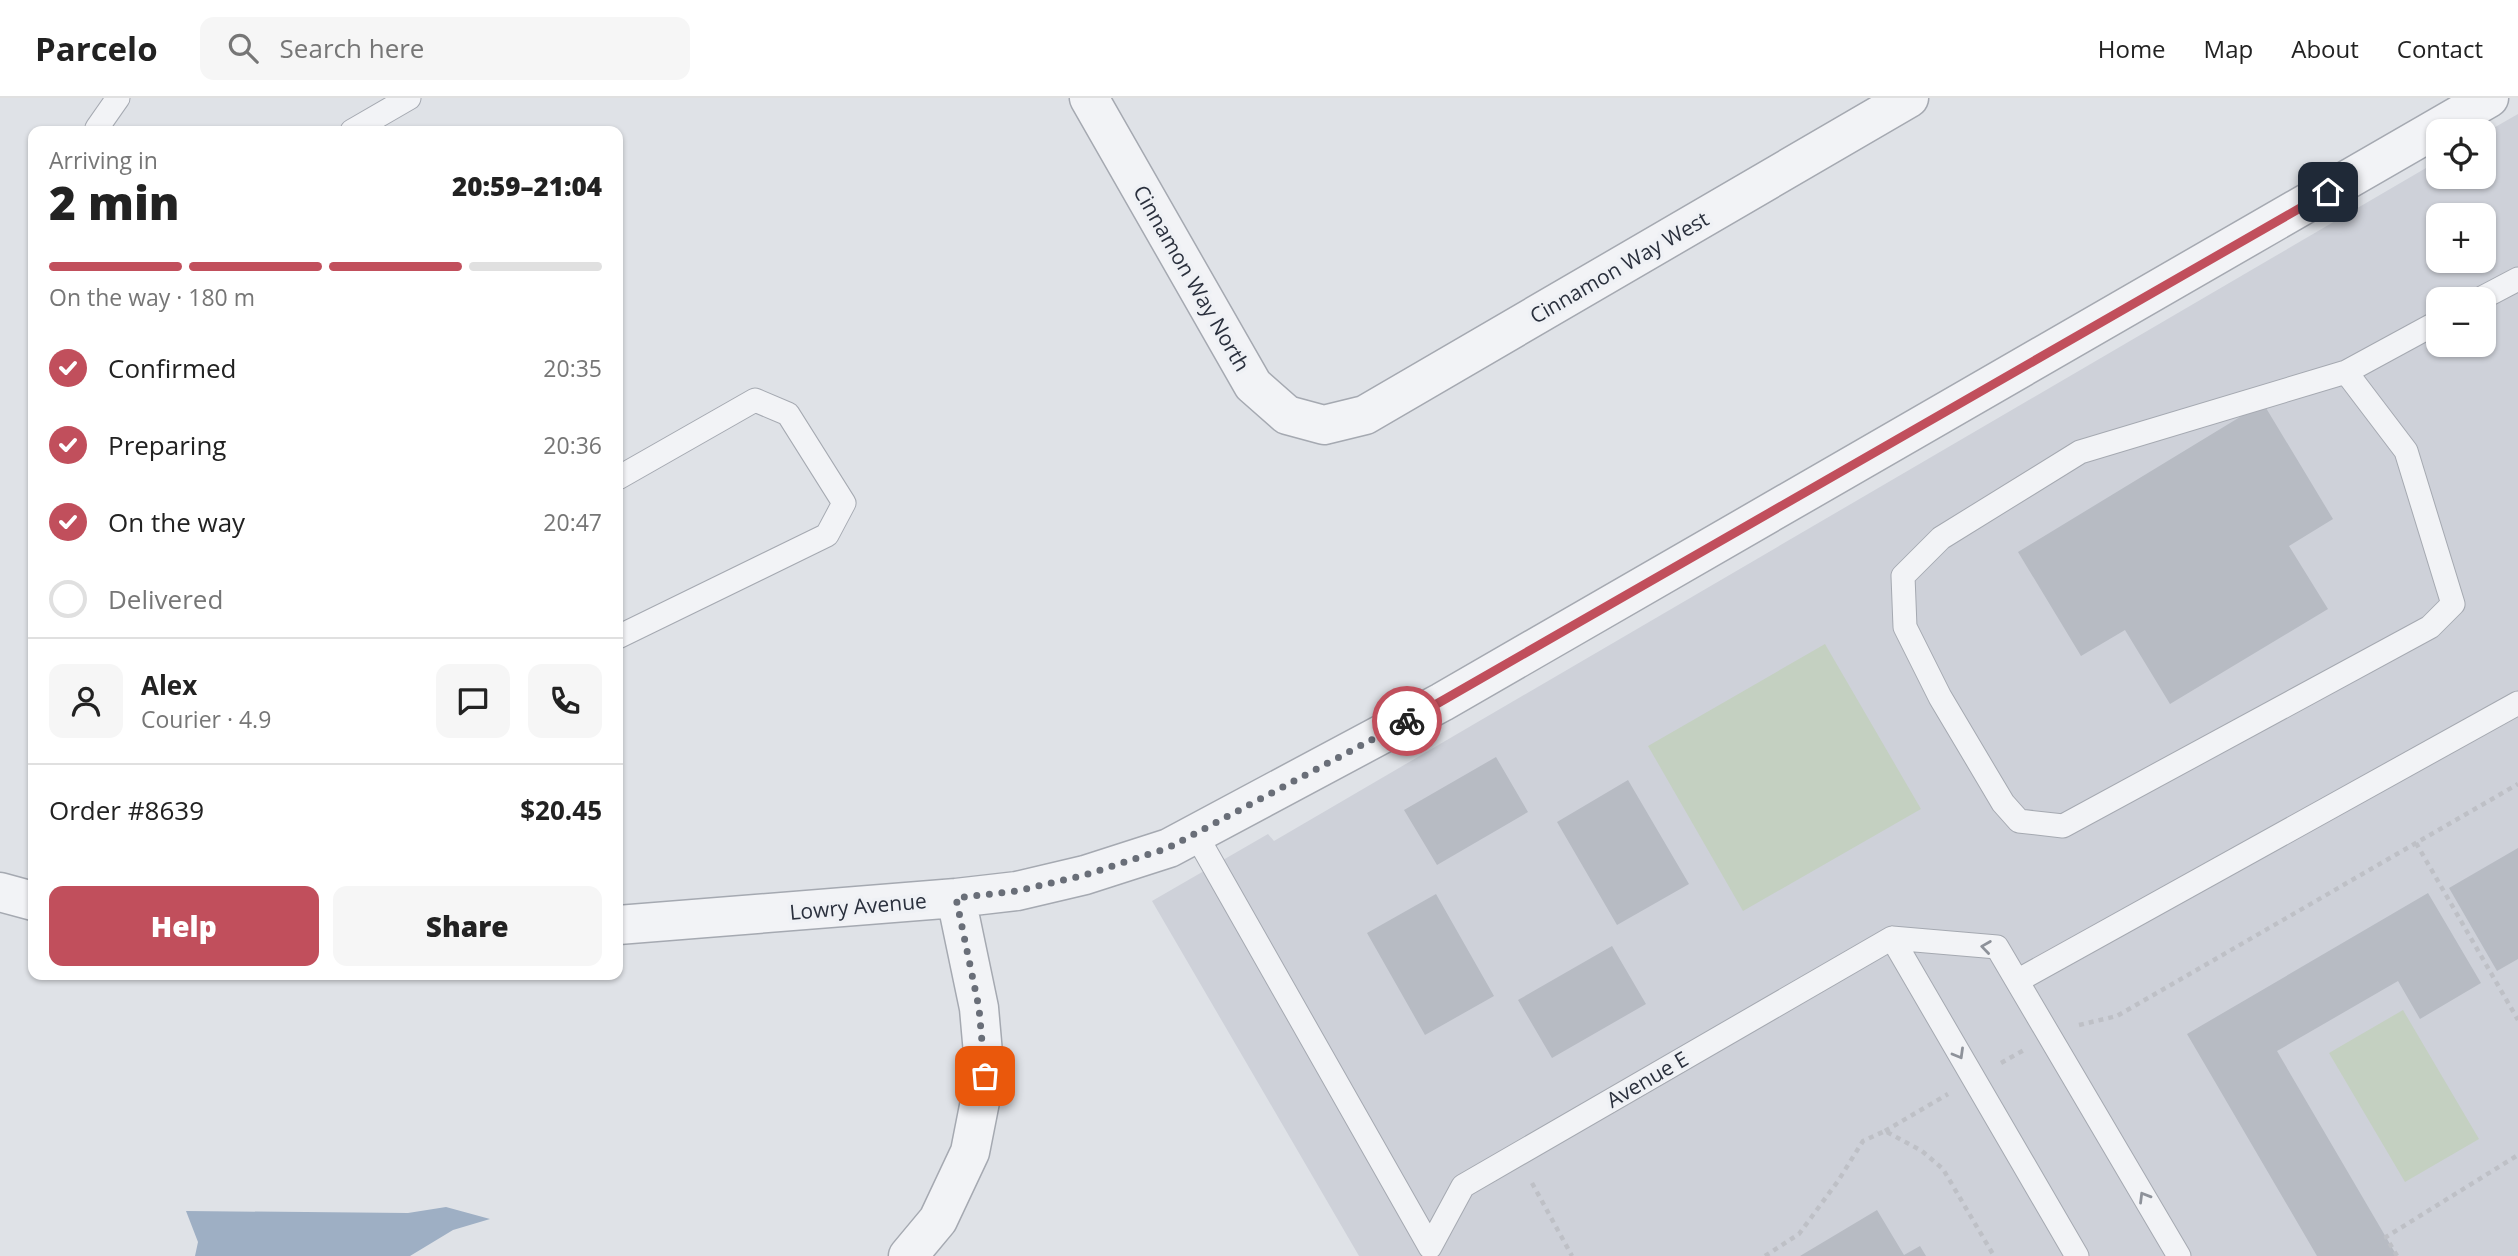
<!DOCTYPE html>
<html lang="en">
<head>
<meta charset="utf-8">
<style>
  body { margin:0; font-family:"Open Sans",sans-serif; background:#f6f6f6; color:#222; height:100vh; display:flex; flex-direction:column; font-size:26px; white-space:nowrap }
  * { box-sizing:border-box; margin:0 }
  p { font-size:23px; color:#767676 }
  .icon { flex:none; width:38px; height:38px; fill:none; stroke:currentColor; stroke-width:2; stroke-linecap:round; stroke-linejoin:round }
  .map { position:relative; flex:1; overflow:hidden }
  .details { position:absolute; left:28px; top:28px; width:595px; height:854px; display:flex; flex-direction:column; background:#fff; border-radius:14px; box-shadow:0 2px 5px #0004 }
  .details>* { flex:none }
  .fabs { position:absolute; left:2426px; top:21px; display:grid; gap:14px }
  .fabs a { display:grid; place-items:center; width:70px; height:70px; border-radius:14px; background:#fff; box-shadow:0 2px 5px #0004; font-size:35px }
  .pin { position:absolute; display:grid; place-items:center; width:60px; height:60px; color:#fff; margin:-30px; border-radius:14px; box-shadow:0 4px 10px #0006 }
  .courier { position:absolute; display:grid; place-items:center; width:70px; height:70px; margin:-35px; border:5px solid #c14f5c; border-radius:50%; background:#fff; color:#222; box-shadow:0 2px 9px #0007 }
  .overview em { font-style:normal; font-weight:800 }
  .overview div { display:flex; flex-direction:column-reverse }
  .overview { display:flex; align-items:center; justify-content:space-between; height:119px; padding:0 21px }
  h1 { font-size:46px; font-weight:800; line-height:52px }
  .bar { display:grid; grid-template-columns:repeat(4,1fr); gap:10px 7px; align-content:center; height:84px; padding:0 21px }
  .bar i { height:9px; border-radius:5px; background:#e0e0e0 }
  .bar .active { background:#c14f5c }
  .bar p { grid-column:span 4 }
  .line { display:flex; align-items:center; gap:18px; padding:0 21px; border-top:2px solid #e0e0e0 }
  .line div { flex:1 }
  .round { display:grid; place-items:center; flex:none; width:74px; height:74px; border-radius:14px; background:#f6f6f6 }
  ol { padding:0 21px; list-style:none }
  li { display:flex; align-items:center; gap:21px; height:77px }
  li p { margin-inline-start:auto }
  li .icon { padding:7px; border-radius:50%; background:#c14f5c; color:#fff; stroke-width:4 }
  li:last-child { color:#767676 }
  li i { width:38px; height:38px; border:4px solid #e0e0e0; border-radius:50% }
  .cta { display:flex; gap:14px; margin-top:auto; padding:14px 21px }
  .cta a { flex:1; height:80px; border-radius:14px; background:#c14f5c; color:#fff; font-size:28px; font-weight:800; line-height:80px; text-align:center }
  .cta a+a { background:#f6f6f6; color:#222 }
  header { display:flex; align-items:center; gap:42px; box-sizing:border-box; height:98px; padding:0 35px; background:#fff; border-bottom:2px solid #e0e0e0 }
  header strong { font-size:33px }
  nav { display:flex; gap:38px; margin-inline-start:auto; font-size:24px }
  .search { width:490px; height:63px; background:#f6f6f6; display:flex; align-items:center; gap:18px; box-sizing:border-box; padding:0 24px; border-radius:14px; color:#767676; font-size:26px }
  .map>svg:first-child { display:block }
  .built { fill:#ced1d9; fill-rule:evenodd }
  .green { fill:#c4d0c1 }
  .water { fill:#9eafc4 }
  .building { fill:#b7bbc3 }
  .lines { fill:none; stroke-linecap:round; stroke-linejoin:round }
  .lane-casing { stroke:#a5a9b1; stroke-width:25 }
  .street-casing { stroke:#a5a9b1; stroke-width:41 }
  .path { stroke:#bec0c6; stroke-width:4.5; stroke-dasharray:5 5; stroke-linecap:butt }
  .lane { stroke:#f2f3f6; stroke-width:23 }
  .street { stroke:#f2f3f6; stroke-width:38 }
  .oneway { stroke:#8e929a }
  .done { stroke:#696e78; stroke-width:7; stroke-dasharray:0 12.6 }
  .route { stroke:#c14f5c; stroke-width:9 }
  .labels { text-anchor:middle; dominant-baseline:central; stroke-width:7; stroke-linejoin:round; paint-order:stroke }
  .street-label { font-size:21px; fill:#2a303d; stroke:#eff1f5 }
</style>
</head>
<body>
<header>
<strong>Parcelo</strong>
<div class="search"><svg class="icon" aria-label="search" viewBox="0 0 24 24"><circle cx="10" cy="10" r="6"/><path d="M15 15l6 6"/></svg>Search here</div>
<nav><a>Home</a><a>Map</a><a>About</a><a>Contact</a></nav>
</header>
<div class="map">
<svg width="2518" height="1158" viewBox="0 0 2518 1158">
  <rect width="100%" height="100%" fill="#dfe2e7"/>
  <!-- built -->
  <path class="built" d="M2518,16V1158H1359L1152,803L1268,736L1274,743L2438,63V79H2483V36ZM2438,117H2483V163H2438ZM2438,201H2483V247H2438Z"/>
  <!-- green -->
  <path class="green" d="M1825,546L1921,711L1743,813L1648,648Z
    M2403,912L2479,1041L2405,1084L2329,955Z"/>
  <!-- water -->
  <path class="water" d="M446,1109L490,1121L453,1132L410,1158H195L198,1144L186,1113L408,1115Z"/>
  <!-- building -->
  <path class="building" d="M2263,305L2333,421L2289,448L2328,511L2170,606L2125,532L2081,558L2018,454Z
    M1496,659L1528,714L1437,767L1404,712Z
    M1628,682L1689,786L1617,827L1557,724Z
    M2518,750V861L2497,873L2449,790Z
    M2428,795L2481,885L2420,921L2398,883L2277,953L2397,1158H2317L2187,936Z
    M1436,796L1494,898L1425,937L1367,835Z
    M1612,848L1646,906L1552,960L1518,902Z
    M1877,1112L1904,1157L1920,1148L1926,1158H1800Z"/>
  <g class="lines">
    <defs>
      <path id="lane" d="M99,33L97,30L118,0
        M352,33L409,0
        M2480,201L2518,181
        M2346,274L2406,353L2453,506L2430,529L2063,728L2019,723L2003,705L1940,599L1905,529L1903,478L1941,440L2080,354L2346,274L2438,224
        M618,380L755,302L788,316L844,405L827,437L618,539
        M1195,735L1430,1149
        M2017,883L2518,605
        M1430,1149L1463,1088L1892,840
        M2077,1158L1892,840L1997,849L2179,1158"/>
      <path id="street" d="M1089,0L1253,287L1287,317L1324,327L1365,317L1909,0
        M0,794L33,803
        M618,827L956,800L1017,793L1085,777L1169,750L1442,604L2489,0
        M908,1158L938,1122L970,1054L985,978L979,910L956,800"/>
    </defs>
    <!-- lane casing -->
    <use href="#lane" class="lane-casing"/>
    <!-- street casing -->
    <use href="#street" class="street-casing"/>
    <!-- path -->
    <path class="path" d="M2416,745L2518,922
      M2079,927L2117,918L2518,686
      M2001,965L2024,952
      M1885,1033L1948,996
      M1532,1085L1572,1158
      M1765,1158L1799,1136L1838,1083L1863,1043L1885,1033L1922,1053L1943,1071L1994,1158
      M2397,1158L2386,1139L2518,1057"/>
    <!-- lane -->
    <use href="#lane" class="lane"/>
    <!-- street -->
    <use href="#street" class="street"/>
  </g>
  <!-- one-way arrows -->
  <defs><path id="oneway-chevron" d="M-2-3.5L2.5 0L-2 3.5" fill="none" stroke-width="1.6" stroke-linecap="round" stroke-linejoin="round" transform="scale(1.75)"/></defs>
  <g class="oneway">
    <use href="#oneway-chevron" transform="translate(1986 849) rotate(-172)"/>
    <use href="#oneway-chevron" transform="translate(1959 956) rotate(60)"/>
    <use href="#oneway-chevron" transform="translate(2144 1099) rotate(-121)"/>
  </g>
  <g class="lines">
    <!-- done -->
    <path class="done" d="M985,978L979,910L956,800L1017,793L1085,777L1168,750L1407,623"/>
    <!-- route -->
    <path class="route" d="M1407,623L2328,94"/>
  </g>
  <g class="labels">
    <!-- street labels -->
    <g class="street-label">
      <text transform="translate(1619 169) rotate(-30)">Cinnamon Way West</text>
      <text transform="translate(1192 180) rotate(60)">Cinnamon Way North</text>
      <text transform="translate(858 808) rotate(-5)">Lowry Avenue</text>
      <text transform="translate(1647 981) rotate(-30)">Avenue E</text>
    </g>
  </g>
</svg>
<div class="fabs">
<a><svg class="icon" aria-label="locate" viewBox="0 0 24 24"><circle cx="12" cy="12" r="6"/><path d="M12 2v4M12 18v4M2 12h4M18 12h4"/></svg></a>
<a>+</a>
<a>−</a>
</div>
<div class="pin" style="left:985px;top:978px;background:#ea580c"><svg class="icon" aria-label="bag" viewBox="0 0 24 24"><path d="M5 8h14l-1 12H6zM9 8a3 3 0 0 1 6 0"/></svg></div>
<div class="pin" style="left:2328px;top:94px;background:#1f2937"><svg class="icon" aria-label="home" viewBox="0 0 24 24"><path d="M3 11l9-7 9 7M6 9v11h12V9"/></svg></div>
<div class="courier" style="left:1407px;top:623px"><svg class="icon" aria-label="bike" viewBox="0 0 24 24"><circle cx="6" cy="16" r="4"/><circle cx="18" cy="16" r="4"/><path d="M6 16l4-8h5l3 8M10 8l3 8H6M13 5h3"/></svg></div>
<section class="details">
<div class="overview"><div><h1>2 min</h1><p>Arriving in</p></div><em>20:59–21:04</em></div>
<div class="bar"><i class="active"></i><i class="active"></i><i class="active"></i><i></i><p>On the way · 180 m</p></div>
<ol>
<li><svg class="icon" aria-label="check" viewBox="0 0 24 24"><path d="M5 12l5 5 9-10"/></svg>Confirmed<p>20:35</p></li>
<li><svg class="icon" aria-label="check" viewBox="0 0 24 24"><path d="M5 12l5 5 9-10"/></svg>Preparing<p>20:36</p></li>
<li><svg class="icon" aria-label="check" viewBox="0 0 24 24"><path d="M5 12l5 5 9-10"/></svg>On the way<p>20:47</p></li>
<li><i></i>Delivered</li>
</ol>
<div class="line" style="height:126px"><a class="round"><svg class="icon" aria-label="person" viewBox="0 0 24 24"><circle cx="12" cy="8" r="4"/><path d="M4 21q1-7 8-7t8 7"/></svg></a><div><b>Alex</b><p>Courier · 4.9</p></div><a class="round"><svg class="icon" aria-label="chat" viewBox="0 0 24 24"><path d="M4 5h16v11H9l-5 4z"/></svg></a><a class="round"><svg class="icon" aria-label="phone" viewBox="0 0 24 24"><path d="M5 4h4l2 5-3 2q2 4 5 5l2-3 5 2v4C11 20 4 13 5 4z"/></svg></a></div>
<div class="line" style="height:91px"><div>Order #8639</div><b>$20.45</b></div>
<div class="cta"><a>Help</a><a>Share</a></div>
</section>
</div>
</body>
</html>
